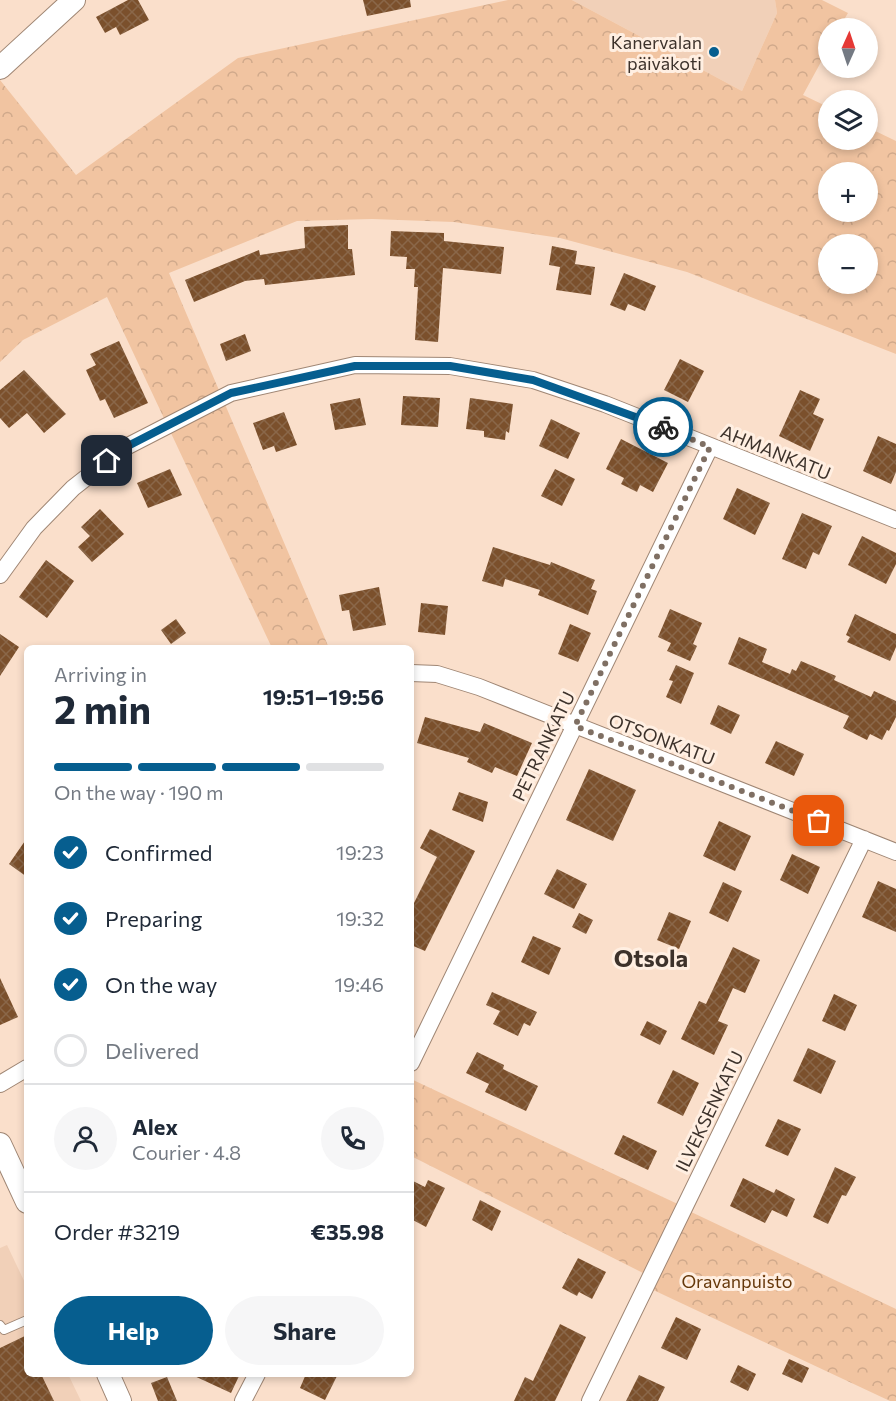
<!DOCTYPE html>
<html lang="en">
<head>
<meta charset="utf-8">
<style>
  body { margin:0; font-family:Commissioner,sans-serif; background:#f6f6f7; color:#1f2937; height:100vh; display:flex; flex-direction:column; font-size:22px; white-space:nowrap }
  * { box-sizing:border-box; margin:0 }
  p { font-size:20px; color:#747a83 }
  .icon { flex:none; width:33px; height:33px; fill:none; stroke:currentColor; stroke-width:2; stroke-linecap:round; stroke-linejoin:round }
  .map { position:relative; flex:1; overflow:hidden }
  .sheet { position:absolute; left:24px; top:645px; width:390px; height:732px; display:flex; flex-direction:column; background:#fff; border-radius:9px; box-shadow:0 3px 9px #0003 }
  .sheet>* { flex:none }
  .needle { width:39px; rotate:3deg }
  .controls { position:absolute; left:818px; top:18px; display:grid; gap:12px }
  .controls a { display:grid; place-items:center; width:60px; height:60px; border-radius:50%; background:#fff; box-shadow:0 3px 9px #0003; font-size:30px }
  .pin { position:absolute; display:grid; place-items:center; width:51px; height:51px; color:#fff; margin:-26px; border-radius:12px; box-shadow:0 3px 9px #0006 }
  .courier { position:absolute; display:grid; place-items:center; width:60px; height:60px; margin:-30px; border:4px solid #065e8f; border-radius:50%; background:#fff; color:#222; box-shadow:0 2px 8px #0007 }
  .head em { font-style:normal; font-weight:700 }
  .head div { display:flex; flex-direction:column-reverse }
  .head { display:flex; align-items:center; justify-content:space-between; height:102px; padding:0 30px }
  h1 { font-size:39px; font-weight:700; line-height:45px }
  .bar { display:grid; grid-template-columns:repeat(4,1fr); gap:9px 6px; align-content:center; height:72px; padding:0 30px }
  .bar i { height:8px; border-radius:4px; background:#e0e1e3 }
  .bar .active { background:#065e8f }
  .bar p { grid-column:span 4 }
  .line { display:flex; align-items:center; gap:15px; padding:0 30px; border-top:2px solid #e0e1e3 }
  .line div { flex:1 }
  .round { display:grid; place-items:center; flex:none; width:63px; height:63px; border-radius:32px; background:#f6f6f7 }
  ol { padding:0 30px; list-style:none }
  li { display:flex; align-items:center; gap:18px; height:66px }
  li p { margin-inline-start:auto }
  li .icon { padding:6px; border-radius:50%; background:#065e8f; color:#fff; stroke-width:4 }
  li:last-child { color:#747a83 }
  li i { width:33px; height:33px; border:3px solid #e0e1e3; border-radius:50% }
  .action { display:flex; gap:12px; margin-top:auto; padding:12px 30px }
  .action a { flex:1; height:69px; border-radius:36px; background:#065e8f; color:#fff; font-size:24px; font-weight:700; line-height:69px; text-align:center }
  .action a+a { background:#f6f6f7; color:#1f2937 }
  .map>svg:first-child { display:block }
  .built { fill:#f1d0b8 }
  .park { fill:url(#park-crowns); fill-rule:evenodd }
  .building { fill:url(#building-cross-hatch) }
  .lines { fill:none; stroke-linecap:round; stroke-linejoin:round }
  .lane-casing { stroke:#9f8674; stroke-width:10 }
  .street-casing { stroke:#9f8674; stroke-width:18 }
  .secondary-casing { stroke:#9f8674; stroke-width:24 }
  .lane { stroke:#fff; stroke-width:8 }
  .street { stroke:#fff; stroke-width:16 }
  .secondary { stroke:#fff; stroke-width:22 }
  .done { stroke:#7f6f63; stroke-width:6; stroke-dasharray:0 10.8 }
  .route { stroke:#065e8f; stroke-width:8 }
  .poi-dot { fill:#065e8f; stroke:#ffefe2; stroke-width:2 }
  .labels { text-anchor:middle; dominant-baseline:central; stroke-width:6; stroke-linejoin:round; paint-order:stroke }
  .poi-label { font-size:18px; fill:#3d322b; stroke:#ffefe2; text-anchor:end }
  .street-label { font-size:18px; fill:#3d322b; stroke:#ffefe2 }
  .park-label { font-size:18px; fill:#66380a; stroke:#ffefe2 }
  .district-label { font-size:24px; font-weight:bold; fill:#3d322b; stroke:#ffefe2 }
</style>
</head>
<body>
<div class="map">
<svg width="896" height="1401" viewBox="0 0 896 1401">
  <defs>
    <pattern id="park-crowns" width="20" height="18" patternUnits="userSpaceOnUse" patternTransform="scale(1.5)"><rect width="20" height="18" fill="#f1c4a1"/><path d="M2 6a3 3 0 1 1 6 0M12 15a3 3 0 1 1 6 0" fill="none" stroke="#d0a98b"/></pattern>
    <pattern id="building-cross-hatch" width="8" height="8" patternUnits="userSpaceOnUse" patternTransform="scale(1.5)"><rect width="8" height="8" fill="#7b502c"/><path d="M0 0l8 8M0 8l8-8" fill="none" stroke="#8a6749"/></pattern>
  </defs>
  <rect width="100%" height="100%" fill="#fadfcb"/>
  <!-- built -->
  <path class="built" d="M572,0H775L777,13L742,91Z
    M7,1245L27,1287V1374H68L81,1401H0V1248Z"/>
  <!-- park -->
  <path class="park" d="M508,0H572L742,91L777,13L775,0H822L848,13L839,28H828V49L803,95L828,107V140H867V127L896,141V354L687,272L560,238L454,222L372,219L297,221L169,273L329,648H272L107,297L23,340L0,362V80L76,175L238,58ZM828,172H867V212H828ZM828,244H867V284H828Z
    M411,1079L682,1206L649,1276L411,1156Z
    M687,1210L896,1309V1401H890L649,1288Z"/>
  <!-- building -->
  <path class="building" d="M128,0H138L149,20L120,35L116,27L105,33L96,17Z
    M363,0H410L411,7L367,16Z
    M348,225V249H352L355,275L265,285L264,279L245,281L194,302L185,280L259,250L260,255L305,248L304,227Z
    M391,231L444,233V241L504,247L501,274L443,268L438,342L415,340L418,287H414L415,269H406L407,257L390,256Z
    M552,246L577,251L575,264L595,267L591,295L556,290L560,267L549,265Z
    M624,273L656,286L645,311L628,304L625,311L610,305Z
    M245,334L251,351L226,361L220,344Z
    M119,341L148,403L114,418L105,399L100,401L86,370L96,365L90,354Z
    M680,359L704,371L688,402L664,390Z
    M24,370L66,414L44,433L27,413L9,428L0,418V390Z
    M800,390L820,399L813,414L824,419L810,451L779,436Z
    M403,396L440,398L438,427L401,425Z
    M360,398L366,425L335,430L330,404Z
    M470,398L513,404L509,433L506,431L505,440L484,437V431L466,429Z
    M284,412L297,445L276,452L274,446L263,450L253,423Z
    M551,419L580,433L568,459L539,446Z
    M878,436L896,444V472L891,484L863,471Z
    M621,439L668,463L653,492L640,485L637,492L621,484L624,478L606,469Z
    M170,469L182,495L148,508L137,483Z
    M555,469L575,479L562,506L541,496Z
    M737,488L770,503L755,535L723,519Z
    M100,509L124,534L92,562L78,547L90,536L81,527Z
    M802,513L832,526L819,555L813,552L806,569L782,559Z
    M862,536L896,553V564L886,584L848,565Z
    M493,547L550,565L551,562L595,580L591,589L597,591L588,615L538,595L540,590L505,579L503,587L482,581Z
    M46,560L74,581L47,618L19,597Z
    M379,587L386,625L353,631L349,610L342,611L339,595Z
    M421,603L448,606L445,635L418,632Z
    M670,609L702,623L693,644L697,646L690,661L667,651L671,643L658,637Z
    M855,614L896,634V647L890,661L847,642L850,637L846,635Z
    M176,619L186,633L171,644L161,630Z
    M570,624L591,633L578,662L558,654Z
    M0,634L19,647L0,676Z
    M739,637L767,649L762,662L790,674L792,669L796,671L801,661L836,676L834,680L871,697L874,691L896,701V717L889,731L887,730L882,740L870,734L867,740L843,728L849,716L728,664Z
    M676,665L694,673L681,704L666,697L673,681L669,680Z
    M718,705L740,715L731,734L710,724Z
    M425,717L480,732L484,723L532,743L517,776L495,767L492,773L467,762L469,758L417,743Z
    M776,741L804,754L794,776L765,763Z
    M589,769L636,790L613,841L566,820Z
    M459,792L488,802L483,822L452,810Z
    M719,821L751,836L735,871L703,856Z
    M430,829L475,851L425,951L411,945V909L437,857L420,848Z
    M27,838V877L9,864Z
    M792,854L820,867L808,894L780,880Z
    M557,869L587,884L574,909L544,894Z
    M878,881L896,889V932L862,917Z
    M723,882L742,891L728,922L709,913Z
    M669,912L691,921L679,949L657,940Z
    M579,913L593,920L586,934L572,927Z
    M533,936L561,948L549,975L521,962Z
    M733,947L760,960L745,993L733,988L718,1021L728,1025L714,1055L681,1039L699,1001L706,1004Z
    M0,978L18,1017L0,1025Z
    M492,992L537,1012L530,1026L524,1023L518,1036L493,1024L500,1011L486,1005Z
    M834,994L857,1005L845,1031L822,1021Z
    M647,1021L667,1031L660,1045L640,1035Z
    M808,1048L836,1061L821,1094L793,1081Z
    M477,1052L504,1065L503,1069L538,1086L526,1111L485,1092L489,1084L466,1073Z
    M673,1070L699,1083L683,1116L657,1103Z
    M778,1119L801,1129L788,1156L765,1146Z
    M623,1135L657,1151L648,1170L614,1154Z
    M835,1167L856,1177L846,1196L842,1195L828,1224L813,1217Z
    M743,1178L774,1193L776,1189L795,1199L787,1217L772,1210L765,1223L730,1206Z
    M411,1180L425,1187L428,1180L445,1188L426,1227L411,1219Z
    M480,1200L501,1211L492,1231L472,1220Z
    M578,1258L606,1272L592,1299L579,1292L577,1296L562,1288Z
    M676,1317L701,1329L687,1360L661,1348Z
    M560,1324L586,1337L555,1401H514L525,1377L533,1381Z
    M27,1335V1374H41L54,1401H0V1348Z
    M789,1359L809,1368L802,1383L782,1374Z
    M738,1365L756,1374L748,1391L730,1382Z
    M190,1374H240L231,1393Z
    M306,1374H338L325,1400L300,1388Z
    M639,1375L665,1387L658,1401H626Z
    M167,1377L177,1401H158L151,1383Z"/>
  <g class="lines">
    <defs>
      <path id="lane" d="M0,1325L4,1330L27,1320"/>
      <path id="street" d="M0,575L34,528L73,488L124,448L231,393L355,365L450,366L533,380L605,404L896,520
        M411,673L437,674L479,687L896,852
        M411,1063L710,447
        M0,1084L27,1068
        M243,1401L257,1374
        M590,1401L864,839"/>
      <path id="secondary" d="M0,68L74,0
        M0,1144L27,1202
        M108,1374L120,1401"/>
    </defs>
    <!-- lane casing -->
    <use href="#lane" class="lane-casing"/>
    <!-- street casing -->
    <use href="#street" class="street-casing"/>
    <!-- secondary casing -->
    <use href="#secondary" class="secondary-casing"/>
    <!-- lane -->
    <use href="#lane" class="lane"/>
    <!-- street -->
    <use href="#street" class="street"/>
    <!-- secondary -->
    <use href="#secondary" class="secondary"/>
  </g>
  <g class="lines">
    <!-- done -->
    <path class="done" d="M663,427L710,447L575,726L819,821"/>
    <!-- route -->
    <path class="route" d="M107,461L124,448L231,393L355,366H450L533,380L663,427"/>
  </g>
  <!-- markers -->
  <circle class="poi-dot" cx="714" cy="52" r="6"/>
  <g class="labels">
    <!-- poi labels -->
    <g class="poi-label">
      <text x="702" y="42">Kanervalan<tspan x="702" dy="21">päiväkoti</tspan></text>
    </g>
    <!-- street labels -->
    <g class="street-label">
      <text transform="translate(776 452) rotate(22)">AHMANKATU</text>
      <text transform="translate(662 739) rotate(21)">OTSONKATU</text>
      <text transform="translate(543 746) rotate(-64)">PETRANKATU</text>
      <text transform="translate(709 1111) rotate(-64)">ILVEKSENKATU</text>
    </g>
    <!-- park labels -->
    <g class="park-label">
      <text x="737" y="1281">Oravanpuisto</text>
    </g>
    <!-- district labels -->
    <g class="district-label">
      <text x="651" y="957">Otsola</text>
    </g>
  </g>
</svg>
<div class="controls">
<a><svg class="needle" viewBox="-14 -14 28 28"><path d="M0-13l5 13h-10z" fill="#e53935"/><path d="M0 13l5-13h-10z" fill="#747a83"/></svg></a>
<a><svg class="icon" aria-label="layers" viewBox="0 0 24 24"><path d="M12 4l9 5-9 5-9-5zM3 14l9 5 9-5"/></svg></a>
<a>+</a>
<a>−</a>
</div>
<div class="pin" style="left:819px;top:821px;background:#ea580c"><svg class="icon" aria-label="bag" viewBox="0 0 24 24"><path d="M5 8h14l-1 12H6zM9 8a3 3 0 0 1 6 0"/></svg></div>
<div class="pin" style="left:107px;top:461px;background:#1f2937"><svg class="icon" aria-label="home" viewBox="0 0 24 24"><path d="M3 11l9-7 9 7M6 9v11h12V9"/></svg></div>
<div class="courier" style="left:663px;top:427px"><svg class="icon" aria-label="bike" viewBox="0 0 24 24"><circle cx="6" cy="16" r="4"/><circle cx="18" cy="16" r="4"/><path d="M6 16l4-8h5l3 8M10 8l3 8H6M13 5h3"/></svg></div>
<section class="sheet">
<div class="head"><div><h1>2 min</h1><p>Arriving in</p></div><em>19:51–19:56</em></div>
<div class="bar"><i class="active"></i><i class="active"></i><i class="active"></i><i></i><p>On the way · 190 m</p></div>
<ol>
<li><svg class="icon" aria-label="check" viewBox="0 0 24 24"><path d="M5 12l5 5 9-10"/></svg>Confirmed<p>19:23</p></li>
<li><svg class="icon" aria-label="check" viewBox="0 0 24 24"><path d="M5 12l5 5 9-10"/></svg>Preparing<p>19:32</p></li>
<li><svg class="icon" aria-label="check" viewBox="0 0 24 24"><path d="M5 12l5 5 9-10"/></svg>On the way<p>19:46</p></li>
<li><i></i>Delivered</li>
</ol>
<div class="line" style="height:108px"><a class="round"><svg class="icon" aria-label="person" viewBox="0 0 24 24"><circle cx="12" cy="8" r="4"/><path d="M4 21q1-7 8-7t8 7"/></svg></a><div><b>Alex</b><p>Courier · 4.8</p></div><a class="round"><svg class="icon" aria-label="phone" viewBox="0 0 24 24"><path d="M5 4h4l2 5-3 2q2 4 5 5l2-3 5 2v4C11 20 4 13 5 4z"/></svg></a></div>
<div class="line" style="height:78px"><div>Order #3219</div><b>€35.98</b></div>
<div class="action"><a>Help</a><a>Share</a></div>
</section>
</div>
</body>
</html>
